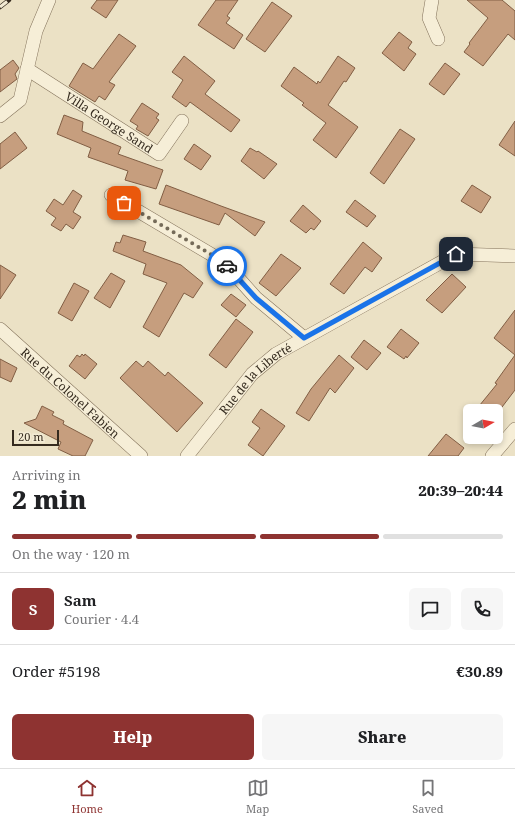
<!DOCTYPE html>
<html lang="en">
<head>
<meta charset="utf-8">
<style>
  body { margin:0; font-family:"Noto Serif",serif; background:#f6f6f6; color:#202124; height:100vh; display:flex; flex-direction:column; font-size:15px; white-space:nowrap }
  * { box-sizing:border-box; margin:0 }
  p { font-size:13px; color:#757577 }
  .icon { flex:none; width:22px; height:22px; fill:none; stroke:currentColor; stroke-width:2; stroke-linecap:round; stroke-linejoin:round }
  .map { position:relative; height:456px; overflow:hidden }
  .drawer { display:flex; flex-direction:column; background:#fff; flex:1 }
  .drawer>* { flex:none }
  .needle { width:26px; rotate:80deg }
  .tools { position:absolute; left:463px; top:404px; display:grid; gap:8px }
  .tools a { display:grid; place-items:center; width:40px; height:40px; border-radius:6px; background:#fff; box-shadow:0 2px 6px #0003; font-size:20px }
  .scale { position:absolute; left:12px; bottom:10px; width:47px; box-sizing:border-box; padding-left:4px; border:2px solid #352b1f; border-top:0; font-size:11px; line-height:14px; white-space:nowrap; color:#352b1f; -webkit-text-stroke:3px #f3ebd4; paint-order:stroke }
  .pin { position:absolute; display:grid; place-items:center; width:34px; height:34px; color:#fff; margin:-17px; border-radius:8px; box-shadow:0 2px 6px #0006 }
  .courier { position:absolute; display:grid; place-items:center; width:40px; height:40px; margin:-20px; border:3px solid #1a73e8; border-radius:50%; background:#fff; color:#222; box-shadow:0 1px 5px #0007 }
  .summary em { font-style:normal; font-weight:800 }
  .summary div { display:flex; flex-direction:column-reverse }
  .summary { display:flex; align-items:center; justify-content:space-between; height:68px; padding:0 12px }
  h1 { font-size:26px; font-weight:800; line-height:30px }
  .bar { display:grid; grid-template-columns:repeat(4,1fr); gap:6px 4px; align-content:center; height:48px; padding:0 12px }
  .bar i { height:5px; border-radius:3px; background:#e0e0e0 }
  .bar .active { background:#8e3331 }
  .bar p { grid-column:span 4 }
  .line { display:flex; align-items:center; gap:10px; padding:0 12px; border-top:1px solid #e0e0e0 }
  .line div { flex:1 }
  .round { display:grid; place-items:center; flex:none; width:42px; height:42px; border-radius:6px; background:#f6f6f6 }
  .button { display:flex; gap:8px; margin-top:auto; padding:8px 12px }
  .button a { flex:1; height:46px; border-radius:6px; background:#8e3331; color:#fff; font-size:16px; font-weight:800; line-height:46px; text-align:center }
  .button a+a { background:#f6f6f6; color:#202124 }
  .tab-bar { display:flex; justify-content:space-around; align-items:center; height:56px; border-top:1px solid #e0e0e0; background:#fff; font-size:11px; color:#757577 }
  .tab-bar a { display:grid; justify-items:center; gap:2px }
  .tab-bar .active { color:#8e3331 }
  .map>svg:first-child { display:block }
  .building { fill:#c69e7e; stroke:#815e44 }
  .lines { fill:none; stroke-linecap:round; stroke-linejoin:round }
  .minor-casing { stroke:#84735c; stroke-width:14 }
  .minor { stroke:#f6eed7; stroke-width:13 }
  .rail-casing { stroke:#352b1f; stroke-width:4.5 }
  .rail { stroke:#f3ebd4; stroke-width:3; stroke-dasharray:9; stroke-linecap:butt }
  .done { stroke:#756b59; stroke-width:4; stroke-dasharray:0 7.2 }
  .route { stroke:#1a73e8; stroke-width:5 }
  .labels { text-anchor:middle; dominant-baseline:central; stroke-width:3; stroke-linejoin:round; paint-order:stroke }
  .street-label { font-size:12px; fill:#352b1f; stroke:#f3ebd4 }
</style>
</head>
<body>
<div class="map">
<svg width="515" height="456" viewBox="0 0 515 456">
  <rect width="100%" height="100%" fill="#ebe1c5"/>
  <!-- building -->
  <path class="building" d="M97,0H118L106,18L91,8Z
    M216,0H238L227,16L230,18L226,23L243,35L234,49L198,25Z
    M467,0H502L515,11V40L508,34L483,66L464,52L470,44L469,43L488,18Z
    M272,2L292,16L265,52L246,39Z
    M399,32L412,42L408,48L416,54L404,71L382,53Z
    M119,34L136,46L109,82L115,85L105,100L99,96L95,102L69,86L83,63L93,69Z
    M184,56L215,81L205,94L240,120L231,132L190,102L186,107L172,97L183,80L172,72Z
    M338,56L355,68L346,82L344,81L328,105L358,127L336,158L313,140L326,123L302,105L304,103L281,86L294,67L317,84L318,81L320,83Z
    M13,60L19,68L15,74L17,79L0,92V70Z
    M445,63L460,74L444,95L429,84Z
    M142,103L159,114L156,118L159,120L148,136L136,129L138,126L130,121Z
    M64,115L83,122L82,131L121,147L118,154L163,170L156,189L125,180L128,171L88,157L91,148L57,134Z
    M515,121V156L499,145Z
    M400,129L415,139L384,184L370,173Z
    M15,132L27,148L0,169V144Z
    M194,144L211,156L201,170L184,159Z
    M250,148L257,152L258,151L277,164L264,179L241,161Z
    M166,185L221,206L265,222L255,236L225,213L219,225L159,204Z
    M472,185L491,197L481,213L461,201Z
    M73,190L82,196L73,212L81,217L73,229L66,224L61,231L51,225L56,218L46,211L54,199L63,205Z
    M355,200L376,216L367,227L346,212Z
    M303,205L321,221L314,230L311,228L306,233L290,221Z
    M123,235L146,242L143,251L181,265L203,283L193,298L184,293L159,337L143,327L167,283L143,274L146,264L113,251L116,242L120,243Z
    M363,242L382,258L372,272L365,267L344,294L330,284Z
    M281,254L301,268L276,296L259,283Z
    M0,265L16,275L0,299Z
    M111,273L125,281L110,308L94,298Z
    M452,274L466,287L442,313L426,300Z
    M74,283L89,291L72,321L58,313Z
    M231,294L246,305L236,317L221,305Z
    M515,310V355L494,338Z
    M236,319L253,332L226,368L209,355Z
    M401,329L419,343L407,358L406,356L404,359L387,347Z
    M364,340L381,353L367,370L351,357Z
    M82,354L84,356L85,354L97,364L85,379L69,366L77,355L80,357Z
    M339,355L354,368L335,393L330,388L309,421L296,413L311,389Z
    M515,355V390L499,411H475L497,384L495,383Z
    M0,359L17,368L11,382L0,377Z
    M136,361L143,367L148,361L165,376L168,372L203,403L177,432L120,378Z
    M42,406L54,412L52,415L64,421L63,424L93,440L85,456H73L58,449L61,442L24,423L36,419Z
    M261,409L285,426L263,456L248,445L260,428L252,422Z
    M446,434L464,448L458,456H428Z"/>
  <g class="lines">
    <defs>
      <g id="minor">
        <path d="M432,0L429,18L438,39"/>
        <path id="s1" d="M27,69L159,154L182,121"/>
        <path d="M0,116L20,100L36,31L49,0"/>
        <path d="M111,195L224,262L256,298L304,338"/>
        <path id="s2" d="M0,329L141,456"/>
        <path id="s3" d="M187,456L252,374L276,354L456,254L515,256"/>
        <path d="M492,456L515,429"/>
      </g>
    </defs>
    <!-- minor casing -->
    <use href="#minor" class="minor-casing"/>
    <!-- minor -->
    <use href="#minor" class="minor"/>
    <defs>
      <path id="rail" d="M0,7L9,0"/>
    </defs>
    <!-- rail casing -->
    <use href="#rail" class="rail-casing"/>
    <!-- rail -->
    <use href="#rail" class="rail"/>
  </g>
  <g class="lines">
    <!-- done -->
    <path class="done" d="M124,203L224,262L227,266"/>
    <!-- route -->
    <path class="route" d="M227,266L256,298L304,338L456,254"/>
  </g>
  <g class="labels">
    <!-- street labels -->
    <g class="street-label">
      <text stroke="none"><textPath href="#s1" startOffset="98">Villa George Sand</textPath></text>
      <text stroke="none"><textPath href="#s3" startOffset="104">Rue de la Liberté</textPath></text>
      <text stroke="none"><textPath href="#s2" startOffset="95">Rue du Colonel Fabien</textPath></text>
    </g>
  </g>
</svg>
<div class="tools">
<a><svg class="needle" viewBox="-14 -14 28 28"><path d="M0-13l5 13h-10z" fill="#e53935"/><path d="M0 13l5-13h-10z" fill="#757577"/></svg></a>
</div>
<div class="scale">20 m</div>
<div class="pin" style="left:124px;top:203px;background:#ea580c"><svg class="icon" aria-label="bag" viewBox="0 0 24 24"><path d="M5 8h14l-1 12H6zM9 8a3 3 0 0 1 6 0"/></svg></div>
<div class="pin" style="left:456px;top:254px;background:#1f2937"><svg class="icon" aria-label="home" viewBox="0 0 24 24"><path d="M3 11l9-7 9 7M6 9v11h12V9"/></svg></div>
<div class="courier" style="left:227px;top:266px"><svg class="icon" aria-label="car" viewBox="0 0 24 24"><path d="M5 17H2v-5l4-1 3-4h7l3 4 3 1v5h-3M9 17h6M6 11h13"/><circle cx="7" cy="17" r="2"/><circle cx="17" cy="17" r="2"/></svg></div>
</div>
<section class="drawer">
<div class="summary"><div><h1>2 min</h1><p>Arriving in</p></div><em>20:39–20:44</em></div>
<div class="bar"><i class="active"></i><i class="active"></i><i class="active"></i><i></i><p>On the way · 120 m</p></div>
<div class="line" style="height:72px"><b class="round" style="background:#8e3331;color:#fff">S</b><div><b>Sam</b><p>Courier · 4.4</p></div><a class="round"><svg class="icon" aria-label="chat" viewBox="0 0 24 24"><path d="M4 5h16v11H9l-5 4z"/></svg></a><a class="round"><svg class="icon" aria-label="phone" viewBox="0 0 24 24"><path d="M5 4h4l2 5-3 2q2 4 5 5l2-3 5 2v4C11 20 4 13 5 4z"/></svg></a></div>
<div class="line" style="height:52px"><div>Order #5198</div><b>€30.89</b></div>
<div class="button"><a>Help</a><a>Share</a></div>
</section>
<nav class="tab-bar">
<a class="active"><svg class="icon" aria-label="home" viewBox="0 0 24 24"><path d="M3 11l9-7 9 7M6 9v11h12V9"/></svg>Home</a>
<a><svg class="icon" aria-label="map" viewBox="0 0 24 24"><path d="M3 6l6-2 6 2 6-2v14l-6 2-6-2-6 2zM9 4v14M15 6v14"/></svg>Map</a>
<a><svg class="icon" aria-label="saved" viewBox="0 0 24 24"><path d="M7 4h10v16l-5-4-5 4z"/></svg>Saved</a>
</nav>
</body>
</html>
